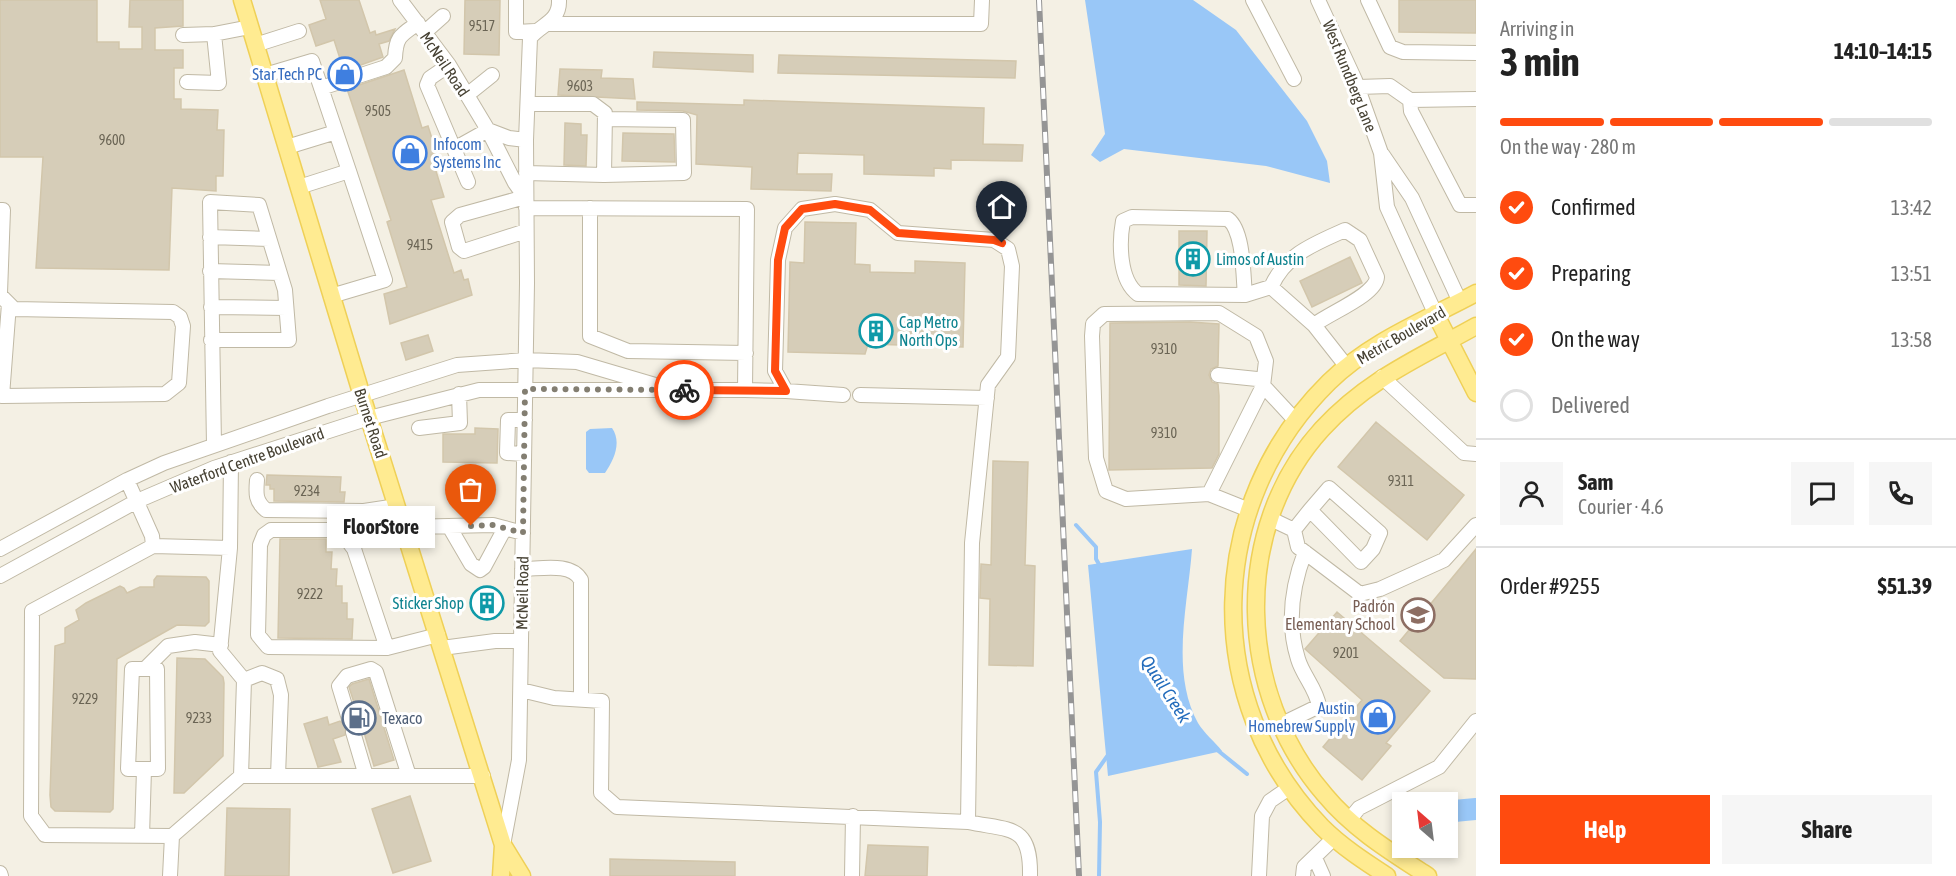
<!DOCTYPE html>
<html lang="en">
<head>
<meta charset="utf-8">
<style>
  body { margin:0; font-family:"Asap Condensed",sans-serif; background:#f6f6f6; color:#222; height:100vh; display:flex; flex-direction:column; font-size:22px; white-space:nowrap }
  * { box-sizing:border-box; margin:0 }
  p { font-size:20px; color:#767676 }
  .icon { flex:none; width:33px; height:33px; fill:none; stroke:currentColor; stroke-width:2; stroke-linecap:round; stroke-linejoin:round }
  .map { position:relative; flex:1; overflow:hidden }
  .drawer { display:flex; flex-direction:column; background:#fff; width:480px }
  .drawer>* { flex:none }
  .needle { width:39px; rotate:332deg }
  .fabs { position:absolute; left:1392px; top:792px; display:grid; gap:12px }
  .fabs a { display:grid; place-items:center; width:66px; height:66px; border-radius:0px; background:#fff; box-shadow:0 3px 9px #0003; font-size:30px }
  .pin { position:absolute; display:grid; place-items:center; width:51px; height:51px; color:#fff; margin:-62px -26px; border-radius:50% 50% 50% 0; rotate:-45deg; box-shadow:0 0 6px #0007 }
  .pin .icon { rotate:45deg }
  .courier { position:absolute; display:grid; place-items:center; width:60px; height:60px; margin:-30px; border:4px solid #ff4b0f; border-radius:50%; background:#fff; color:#222; box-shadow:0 2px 8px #0007 }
  .bubble { position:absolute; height:42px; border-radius:0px; background:#fff; box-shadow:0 3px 9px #0003; font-size:20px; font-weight:700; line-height:42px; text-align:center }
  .head em { font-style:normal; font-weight:700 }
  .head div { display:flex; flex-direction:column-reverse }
  .head { display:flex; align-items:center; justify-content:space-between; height:102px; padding:0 24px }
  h1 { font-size:39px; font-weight:700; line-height:45px }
  .bar { display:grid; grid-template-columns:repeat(4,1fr); gap:9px 6px; align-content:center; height:72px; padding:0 24px }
  .bar i { height:8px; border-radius:4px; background:#e0e0e0 }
  .bar .current { background:#ff4b0f }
  .bar p { grid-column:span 4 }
  .line { display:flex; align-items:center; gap:15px; padding:0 24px; border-top:2px solid #e0e0e0 }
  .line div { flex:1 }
  .round { display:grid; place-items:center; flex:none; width:63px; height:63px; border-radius:0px; background:#f6f6f6 }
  ol { padding:0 24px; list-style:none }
  li { display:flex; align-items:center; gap:18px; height:66px }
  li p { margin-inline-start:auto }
  li .icon { padding:6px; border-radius:50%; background:#ff4b0f; color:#fff; stroke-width:4 }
  li:last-child { color:#767676 }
  li i { width:33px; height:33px; border:3px solid #e0e0e0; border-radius:50% }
  .action { display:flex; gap:12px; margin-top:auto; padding:12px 24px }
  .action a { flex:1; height:69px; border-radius:0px; background:#ff4b0f; color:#fff; font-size:24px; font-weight:700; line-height:69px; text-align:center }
  .action a+a { background:#f6f6f6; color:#222 }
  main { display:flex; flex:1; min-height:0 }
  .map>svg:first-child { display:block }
  .water { fill:#99c7f7 }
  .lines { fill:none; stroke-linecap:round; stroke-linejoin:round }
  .stream { stroke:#99c7f7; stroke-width:4 }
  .river { stroke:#99c7f7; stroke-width:22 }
  .building { fill:#d6cdb8; stroke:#d2c6ab; stroke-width:1.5 }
  .minor-casing { stroke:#c0b9a5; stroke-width:16 }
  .major-casing { stroke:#efd057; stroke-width:19 }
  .minor { stroke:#fff; stroke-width:14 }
  .major { stroke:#ffeb91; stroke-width:16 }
  .rail-casing { stroke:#959595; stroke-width:6 }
  .rail { stroke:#fff; stroke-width:4; stroke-dasharray:11; stroke-linecap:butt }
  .done { stroke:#837e71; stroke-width:6; stroke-dasharray:0 10.8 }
  .route { stroke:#ff4b0f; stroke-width:8 }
  .labels { text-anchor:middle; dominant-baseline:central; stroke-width:6; stroke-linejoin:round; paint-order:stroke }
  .number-label { font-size:14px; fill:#6a6454 }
  .street-label { font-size:16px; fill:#464133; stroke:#fff }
  .shop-label { font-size:16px; fill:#366cbe; stroke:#fff; text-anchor:end }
  .culture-label { font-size:16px; fill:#0d838f; stroke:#fff; text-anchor:start }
  .education-label { font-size:16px; fill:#785e54; stroke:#fff; text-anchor:end }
  .service-label { font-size:16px; fill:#4e5e75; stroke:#fff; text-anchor:start }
  .water-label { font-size:18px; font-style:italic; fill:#236cbc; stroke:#fff }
</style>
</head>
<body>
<main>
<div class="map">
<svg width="1476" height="876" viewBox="0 0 1476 876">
  <rect width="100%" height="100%" fill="#f4f0e4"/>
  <!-- water -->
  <path class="water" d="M1085,0H1193L1236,30L1307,121L1327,161L1330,183L1266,166L1124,149L1100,162L1091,155L1105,134Z
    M612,428C622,442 614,460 605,473H589L586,469V432L590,429Z
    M1192,549C1188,604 1170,672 1198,723C1204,733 1215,742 1222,751L1108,776L1088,565Z"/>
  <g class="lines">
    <!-- stream -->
    <path class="stream" d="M1076,525L1096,547V559L1100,566
      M1216,749L1247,774
      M1099,876L1100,822L1096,772L1108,755"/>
    <!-- river -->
    <path class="river" d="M1448,816L1454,811L1476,809"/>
  </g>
  <!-- building -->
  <path class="building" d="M0,0H97V42H119V49H142V27H129L130,0H183V26L155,28V50H183V68H174V99H181V109L218,110L217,130H224L223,176H216V191L172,188L169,270L36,268L43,157H0Z
    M320,0H359L370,33L375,31L376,35L395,29L389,41L379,44L383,57L344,71L334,40L316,46L309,25L326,19Z
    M465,0H500L499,55L464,54Z
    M1399,0H1476V33L1399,32Z
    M654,52L753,55V72L653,67Z
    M779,55L1016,61L1015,78L778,73Z
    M560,69L602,70L601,78L633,79L635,99L558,95Z
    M404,70L422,128L428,126L434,145L436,153L431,155L444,197L431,200L454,273L461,270L464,280L468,279L472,295L390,324L384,294L407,287L387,222L391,220L347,89Z
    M744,100L984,108L983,144L1023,145L1022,161L951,160V169L934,168V176L864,174V155L798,153L797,174H832L831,191L751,189L752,167L696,164L697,115L683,111L637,110V102L744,105Z
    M565,123L581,124V135H587L586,166L564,165Z
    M623,133L674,134L675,162L622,161Z
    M805,222L856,223L855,264L870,265V272L915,273V261L965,263L963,347L868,344L865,354L788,352L790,262L804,263Z
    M1179,231H1207L1206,286L1179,285Z
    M1350,257L1362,283L1312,307L1300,281Z
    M1190,322L1219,324L1218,366L1211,369L1209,375L1212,382L1218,384L1219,396V454L1212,468L1109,470L1110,323Z
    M428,335L433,351L406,360L401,343Z
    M1376,422L1464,495L1427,540L1338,467Z
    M475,428L498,429L497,463L443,462V434H475Z
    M993,461L1028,462L1025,565L1035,566L1033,666L989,665L990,599L980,598L981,564L991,565Z
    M267,475L341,477L340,492H345L344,502L274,501V489H270V485H266Z
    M482,482L483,495L463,498L461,485Z
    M280,539H326V552H332L331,569H337L336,586H342V603H347V619H353L352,639L278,638Z
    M1476,549V679L1444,678L1400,641Z
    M157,576L206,577L209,581V622L205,626L177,625L117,659L113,809L110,812L55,811L51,807L50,795L55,646L65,643V628L79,620L76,610L86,603L120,586L124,588L127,593L140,587H154V580Z
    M495,588L499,615L480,618L476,591Z
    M1337,612L1430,691L1386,743L1391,746L1362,780L1323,747L1362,700L1305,649Z
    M177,658L205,659L223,677L224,683L223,756L184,793H174Z
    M369,679L394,760L374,766L363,729L356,724L358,715L349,687L352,684Z
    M327,717L329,725L340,721L346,727L345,735L333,739L341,762L318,767L304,724Z
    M410,796L431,861L393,873L372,809Z
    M227,808L290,809L289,876H225Z
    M868,845L928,847L927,876H865Z
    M610,859L735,862V876H610Z"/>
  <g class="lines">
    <defs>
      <path id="minor" d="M400,0L449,65L488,130L509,138L526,140L527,283L519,760L503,845
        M516,0V32L535,31
        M1253,0L1294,79
        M1318,0L1355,80L1381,153L1387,207L1435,313
        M1368,0L1390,47L1403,52L1476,53
        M550,24H981L982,0
        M425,32L443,16
        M183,35L214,34L250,27
        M255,45L299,31
        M449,65L430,78L427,85L468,182
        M265,75L312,61L349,171
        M187,82L219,83L214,34
        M1358,87L1390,86L1410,100
        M321,88L386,67L395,58C396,36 401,35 418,23
        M467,95L492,75
        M1476,99L1410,100L1411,111L1460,205H1476
        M526,140L530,38C541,24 560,22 559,0
        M287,147L336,132
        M454,149L488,130L515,183L525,197L460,215L452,222L459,247L464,251L526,231
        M1382,154L1412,198L1460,302
        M526,173L604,175L605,113L593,104H528
        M604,175L684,173L683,120L605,119
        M299,187L349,171L385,280L331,296
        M526,208L747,209L745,390H672
        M590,208V336L628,351L746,353
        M0,210H3L0,293
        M210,237L269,239
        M210,271L279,273
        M0,295L14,309L173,312L180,317L183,326L179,383L165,394L2,396L9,304
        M1245,295C1243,276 1244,231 1228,219L1132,217L1123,221C1119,243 1119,280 1138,294L1245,295L1271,287
        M211,307L286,308
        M1314,325C1329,313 1376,295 1377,277L1360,240L1345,230C1314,244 1286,254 1271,287L1314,325L1347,367
        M211,340H289L285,290L259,205L210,202L214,445
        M1218,375L1257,379L1295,420
        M1382,377L1464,453L1476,454
        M745,390L786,391
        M860,395L987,398
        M419,428L460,423L459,394
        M524,454L507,453L508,420H525
        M231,462L230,548L220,651L244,680L241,776
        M127,480L152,536L153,546L32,611L31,816L45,835L172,836
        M257,480C256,493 255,501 266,510L364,511L397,506
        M1209,494L1126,499L1106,491L1096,458L1092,336L1093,324L1104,314L1219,313L1256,336L1266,361L1263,386L1209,494L1249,510
        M1271,519L1294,530L1310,510L1361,562L1373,549L1380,533L1329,488L1310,510
        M404,527L493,525L523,533
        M450,528L471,564L480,570L484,567L505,528
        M1294,530L1298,547L1360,594L1380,589L1444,560L1476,525
        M350,542L405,533
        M153,546L230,548
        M0,549L127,480L164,463L328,406L457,365L526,360L577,362L672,390H479L369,418L214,468L137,501L0,576
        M522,569C541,569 571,562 581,580V700
        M387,648L354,549L340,530H271L264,535L260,545L258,635L268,647L387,648L438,635
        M442,648L495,641H521
        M145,669L168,646L195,642L221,645
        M244,680L262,673L277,679L281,695L278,776
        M521,690L554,698L602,701L601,793L617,807L968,822L972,543L988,385L1008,357L1012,266L1008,249L994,240L898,233L870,210L835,204L802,209L785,228L778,260L775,371L786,391L843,395
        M349,719L339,686L347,676L371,669L376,672L409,776
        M1280,725L1319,706C1316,688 1303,676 1298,659C1287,624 1292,586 1305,552
        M353,732L366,776
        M1349,820L1359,808L1439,767L1476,721
        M968,822C1011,831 1031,824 1030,876
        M142,836L144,769H128L132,669H157L158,769H144
        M1315,858L1323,876
        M0,873L1,876
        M170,876L172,836L241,776H483
        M852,876L853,816
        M1259,876L1262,816L1270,801L1289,788
        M1303,876L1304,867L1334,838"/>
      <path id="major" d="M242,0L362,396L503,845L522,876
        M1435,313L1476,393
        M501,876L503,845
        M1387,876C1364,861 1341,846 1322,827C1200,701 1205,504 1329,382C1371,341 1426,320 1476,293
        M1428,876C1391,852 1353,829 1325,795C1237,694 1230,530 1322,429C1368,379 1419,358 1476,326"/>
    </defs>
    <!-- minor casing -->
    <use href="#minor" class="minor-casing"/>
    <!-- major casing -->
    <use href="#major" class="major-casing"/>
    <!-- minor -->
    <use href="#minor" class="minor"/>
    <!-- major -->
    <use href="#major" class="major"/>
    <defs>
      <path id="rail" d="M1039,0L1079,876"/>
    </defs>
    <!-- rail casing -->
    <use href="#rail" class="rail-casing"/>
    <!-- rail -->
    <use href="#rail" class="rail"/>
  </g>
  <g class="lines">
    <!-- done -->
    <path class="done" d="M471,526L493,525L523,533L525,389L684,390"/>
    <!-- route -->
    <path class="route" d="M684,390L786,391L775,371L778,260L785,228L802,209L835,204L870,210L898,233L994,240L1002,243"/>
  </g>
  <!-- icons -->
  <defs>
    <symbol id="shop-ring" viewBox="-11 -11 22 22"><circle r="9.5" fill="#fff" stroke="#3f7fe0" stroke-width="1.5"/><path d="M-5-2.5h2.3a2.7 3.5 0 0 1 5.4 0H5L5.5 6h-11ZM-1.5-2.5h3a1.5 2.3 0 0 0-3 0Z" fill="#3f7fe0"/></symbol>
    <symbol id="building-ring" viewBox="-11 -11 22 22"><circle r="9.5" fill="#fff" stroke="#0f9aa8" stroke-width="1.5"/><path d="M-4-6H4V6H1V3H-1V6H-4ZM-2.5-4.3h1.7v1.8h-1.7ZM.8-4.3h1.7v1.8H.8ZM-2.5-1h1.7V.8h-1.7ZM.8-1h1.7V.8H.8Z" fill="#0f9aa8"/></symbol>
    <symbol id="school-ring" viewBox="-11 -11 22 22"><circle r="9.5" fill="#fff" stroke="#8d6e63" stroke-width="1.5"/><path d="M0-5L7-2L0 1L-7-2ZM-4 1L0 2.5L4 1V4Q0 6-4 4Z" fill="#8d6e63"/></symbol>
    <symbol id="fuel-ring" viewBox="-11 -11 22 22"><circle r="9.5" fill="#fff" stroke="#5c6f8a" stroke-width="1.5"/><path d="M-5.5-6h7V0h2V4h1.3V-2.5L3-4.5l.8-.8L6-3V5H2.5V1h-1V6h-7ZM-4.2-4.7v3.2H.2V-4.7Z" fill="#5c6f8a"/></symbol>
  </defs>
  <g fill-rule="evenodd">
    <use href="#shop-ring" x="326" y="55" width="38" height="38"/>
    <use href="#shop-ring" x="391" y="134" width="38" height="38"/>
    <use href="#building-ring" x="1174" y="240" width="38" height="38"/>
    <use href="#building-ring" x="857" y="312" width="38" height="38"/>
    <use href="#building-ring" x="468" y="584" width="38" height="38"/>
    <use href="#school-ring" x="1399" y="596" width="38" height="38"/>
    <use href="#shop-ring" x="1359" y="698" width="38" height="38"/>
    <use href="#fuel-ring" x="340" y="699" width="38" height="38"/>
  </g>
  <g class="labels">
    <!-- number labels -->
    <g class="number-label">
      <text x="482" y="26">9517</text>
      <text x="580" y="86">9603</text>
      <text x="378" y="111">9505</text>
      <text x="112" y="140">9600</text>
      <text x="420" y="245">9415</text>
      <text x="1164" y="349">9310</text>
      <text x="1164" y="433">9310</text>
      <text x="1401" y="481">9311</text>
      <text x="307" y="491">9234</text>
      <text x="310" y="594">9222</text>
      <text x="1346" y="653">9201</text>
      <text x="85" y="699">9229</text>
      <text x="199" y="718">9233</text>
    </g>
    <!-- street labels -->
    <g class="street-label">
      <text transform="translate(445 64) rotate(56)">McNeil Road</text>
      <text transform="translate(1350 76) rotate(68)">West Rundberg Lane</text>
      <text transform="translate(1401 335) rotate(-30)">Metric Boulevard</text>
      <text transform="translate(371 423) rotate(72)">Burnet Road</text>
      <text transform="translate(247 460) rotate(-20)">Waterford Centre Boulevard</text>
      <text transform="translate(522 593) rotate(-89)">McNeil Road</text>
    </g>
    <!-- shop labels -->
    <g class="shop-label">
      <text x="322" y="74">Star Tech PC</text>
      <text x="433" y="144" text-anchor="start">Infocom<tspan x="433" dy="18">Systems Inc</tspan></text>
      <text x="1355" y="708">Austin<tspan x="1355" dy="18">Homebrew Supply</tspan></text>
    </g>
    <!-- culture labels -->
    <g class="culture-label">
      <text x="1216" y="259">Limos of Austin</text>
      <text x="899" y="322">Cap Metro<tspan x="899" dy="18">North Ops</tspan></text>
      <text x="464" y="603" text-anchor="end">Sticker Shop</text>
    </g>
    <!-- education labels -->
    <g class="education-label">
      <text x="1395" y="606">Padrón<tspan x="1395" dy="18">Elementary School</tspan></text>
    </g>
    <!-- service labels -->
    <g class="service-label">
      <text x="382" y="718">Texaco</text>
    </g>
    <!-- water labels -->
    <g class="water-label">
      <text transform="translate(1166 689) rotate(57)">Quail Creek</text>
    </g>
  </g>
</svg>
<div class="fabs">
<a><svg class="needle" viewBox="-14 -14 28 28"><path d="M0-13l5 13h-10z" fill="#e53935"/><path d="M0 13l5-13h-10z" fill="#767676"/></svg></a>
</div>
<div class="pin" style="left:471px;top:526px;background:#ea580c"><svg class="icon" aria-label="bag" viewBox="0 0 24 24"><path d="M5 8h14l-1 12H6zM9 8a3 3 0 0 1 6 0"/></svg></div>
<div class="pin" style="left:1002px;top:243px;background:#1f2937"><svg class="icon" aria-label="home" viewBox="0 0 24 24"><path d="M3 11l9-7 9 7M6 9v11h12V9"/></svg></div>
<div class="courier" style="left:684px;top:390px"><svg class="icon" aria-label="bike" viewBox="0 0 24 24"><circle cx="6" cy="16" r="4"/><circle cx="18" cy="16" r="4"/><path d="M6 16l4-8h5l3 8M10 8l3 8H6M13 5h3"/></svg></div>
<div class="bubble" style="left:327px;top:506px;width:108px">FloorStore</div>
</div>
<section class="drawer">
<div class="head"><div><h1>3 min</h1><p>Arriving in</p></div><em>14:10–14:15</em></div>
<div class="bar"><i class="current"></i><i class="current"></i><i class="current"></i><i></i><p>On the way · 280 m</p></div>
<ol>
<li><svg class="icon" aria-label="check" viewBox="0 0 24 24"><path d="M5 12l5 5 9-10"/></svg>Confirmed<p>13:42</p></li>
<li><svg class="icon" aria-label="check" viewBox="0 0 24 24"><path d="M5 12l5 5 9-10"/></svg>Preparing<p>13:51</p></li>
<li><svg class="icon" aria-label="check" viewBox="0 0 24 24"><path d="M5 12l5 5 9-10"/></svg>On the way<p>13:58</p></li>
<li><i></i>Delivered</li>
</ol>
<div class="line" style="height:108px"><a class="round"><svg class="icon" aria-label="person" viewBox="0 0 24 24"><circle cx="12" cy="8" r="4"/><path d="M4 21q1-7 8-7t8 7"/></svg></a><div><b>Sam</b><p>Courier · 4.6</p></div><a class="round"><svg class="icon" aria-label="chat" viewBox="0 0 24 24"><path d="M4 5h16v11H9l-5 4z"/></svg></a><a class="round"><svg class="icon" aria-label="phone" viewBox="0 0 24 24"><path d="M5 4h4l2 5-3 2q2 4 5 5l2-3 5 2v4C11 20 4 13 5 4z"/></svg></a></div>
<div class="line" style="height:78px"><div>Order #9255</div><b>$51.39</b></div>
<div class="action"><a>Help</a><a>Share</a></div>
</section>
</main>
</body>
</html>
